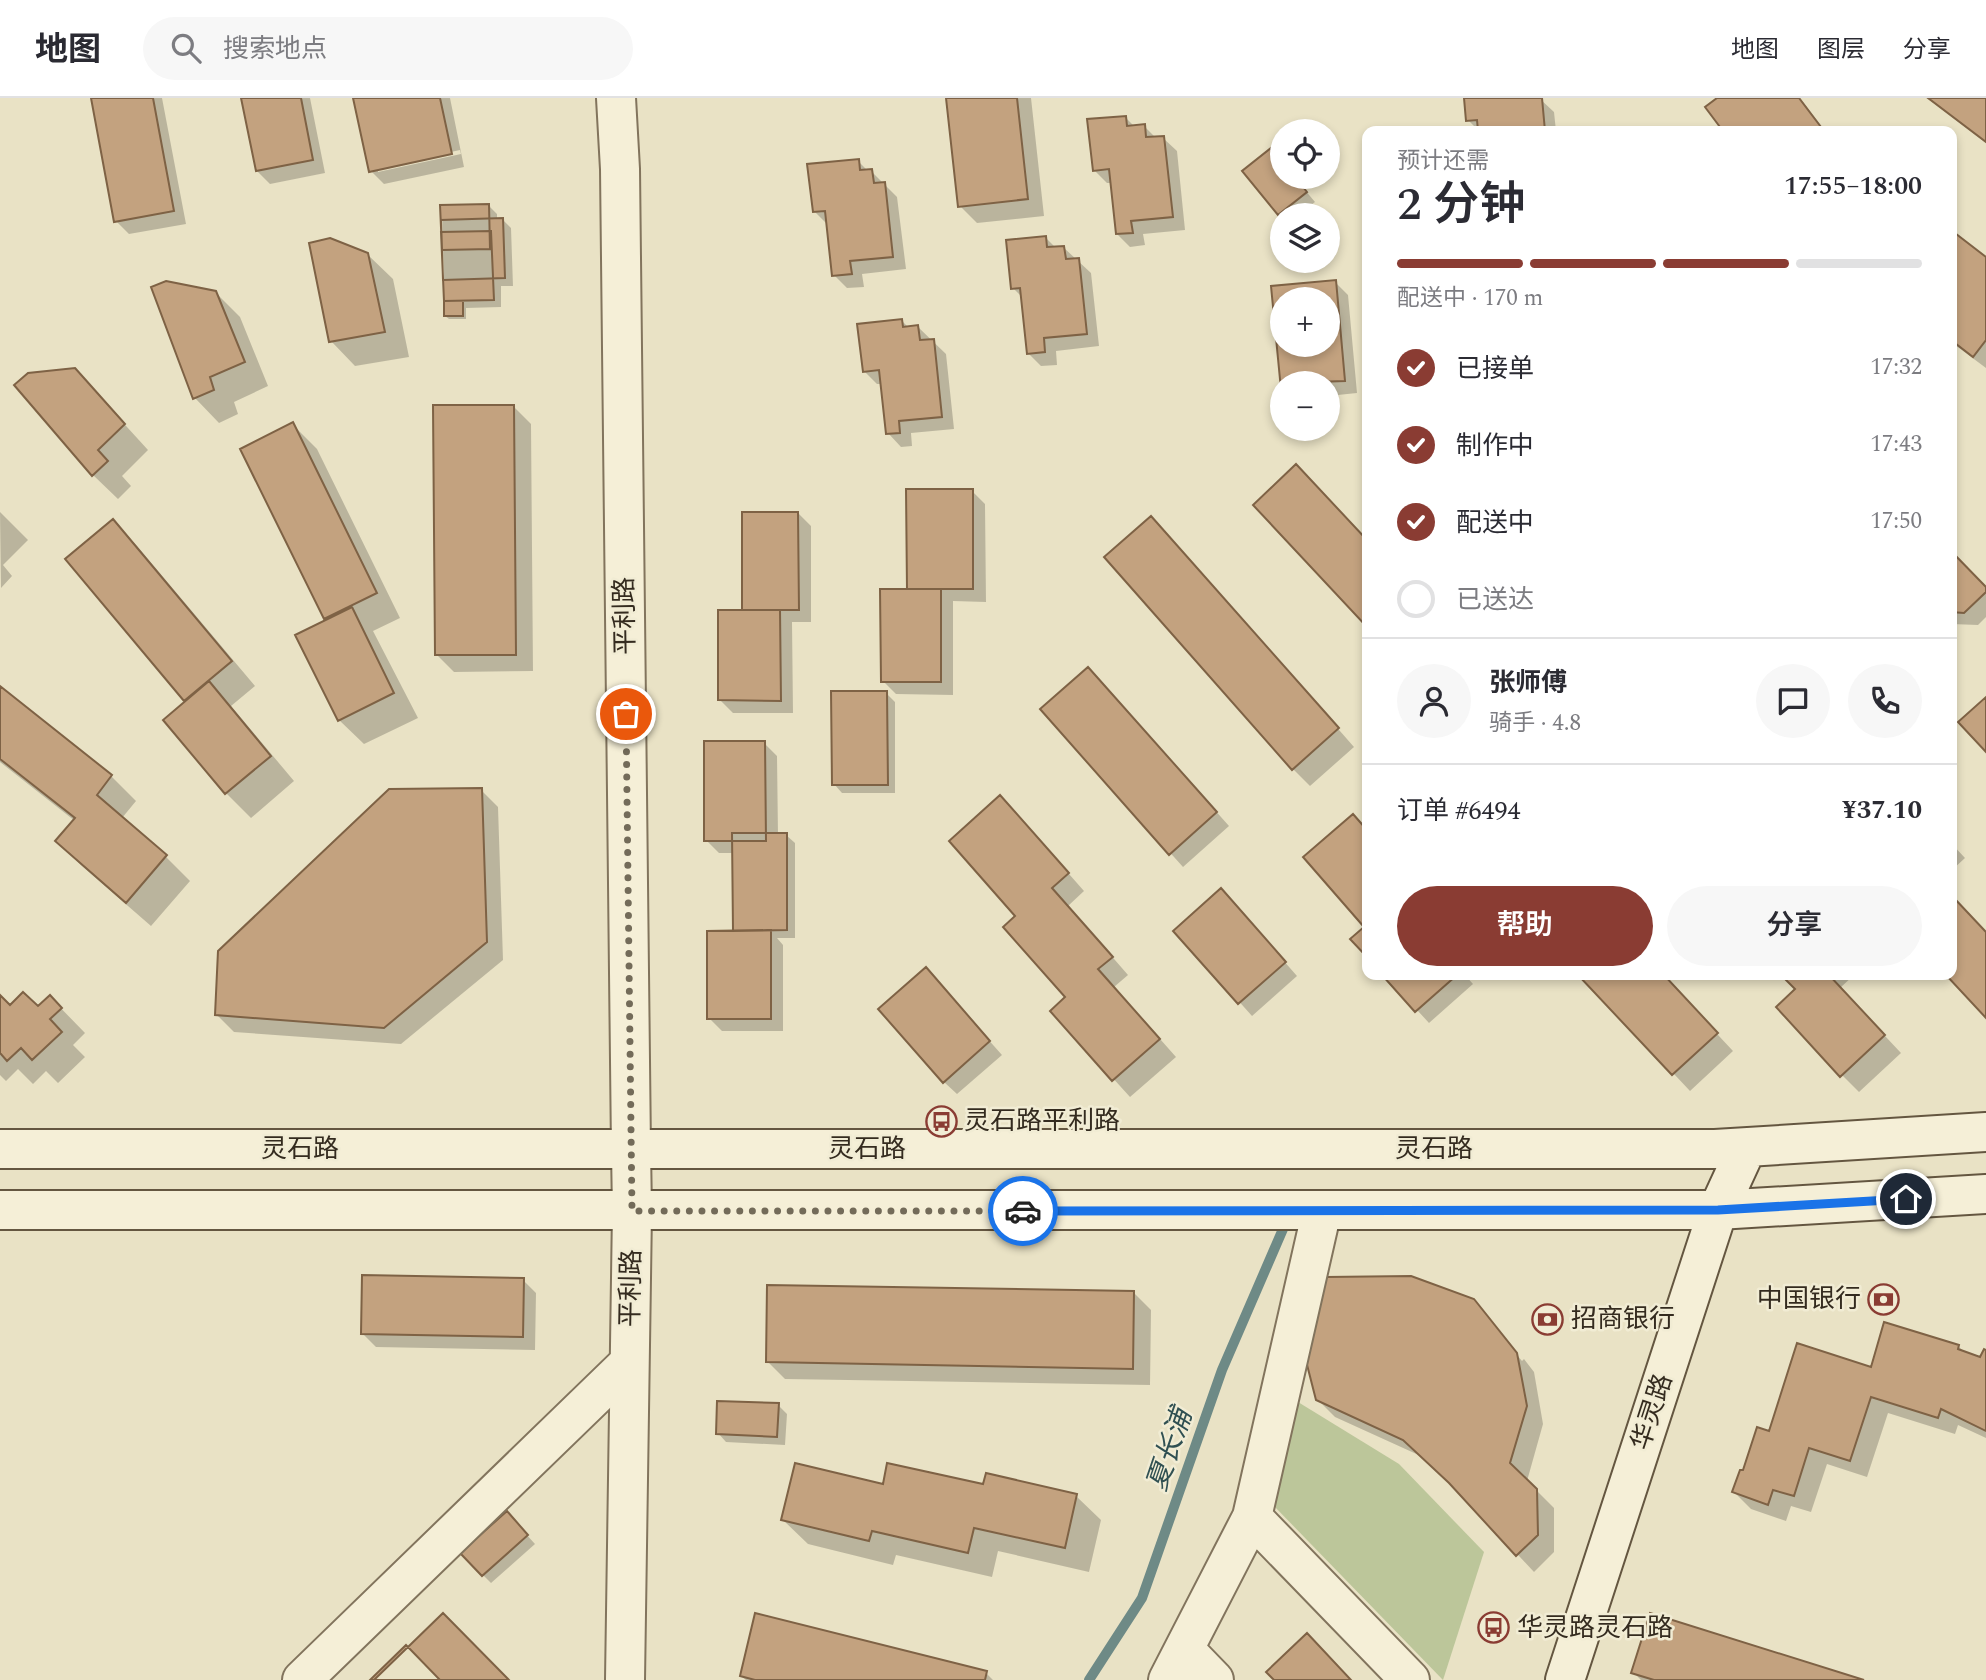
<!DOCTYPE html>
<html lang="zh">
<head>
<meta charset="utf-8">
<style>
  body { margin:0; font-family:Spectral,"Noto Sans SC",serif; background:#f7f7f7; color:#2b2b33; height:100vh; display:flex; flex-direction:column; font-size:26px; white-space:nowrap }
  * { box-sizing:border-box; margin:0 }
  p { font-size:23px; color:#7c7c81 }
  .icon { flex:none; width:38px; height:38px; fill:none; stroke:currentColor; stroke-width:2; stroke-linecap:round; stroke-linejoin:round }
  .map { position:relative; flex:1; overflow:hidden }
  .panel { position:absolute; left:1362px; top:28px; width:595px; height:854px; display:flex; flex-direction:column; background:#fff; border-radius:14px; box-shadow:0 4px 10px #0003 }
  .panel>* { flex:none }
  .fabs { position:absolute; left:1270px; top:21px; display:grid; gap:14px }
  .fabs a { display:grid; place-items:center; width:70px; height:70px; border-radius:50%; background:#fff; box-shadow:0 4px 10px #0003; font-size:35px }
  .pin { position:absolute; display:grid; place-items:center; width:60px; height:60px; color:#fff; margin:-30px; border:4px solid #fff; border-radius:50%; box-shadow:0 2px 7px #0007 }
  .courier { position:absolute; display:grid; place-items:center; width:70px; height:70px; margin:-35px; border:5px solid #1a73e8; border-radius:50%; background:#fff; color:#222; box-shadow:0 2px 9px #0007 }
  .headline em { font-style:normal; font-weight:600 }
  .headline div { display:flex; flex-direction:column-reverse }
  .headline { display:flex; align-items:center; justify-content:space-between; height:119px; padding:0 35px }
  h1 { font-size:46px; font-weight:600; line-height:52px }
  .bar { display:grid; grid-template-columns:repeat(4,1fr); gap:10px 7px; align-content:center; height:84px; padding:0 35px }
  .bar i { height:9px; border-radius:5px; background:#e1e1e2 }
  .bar .selected { background:#8a3c33 }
  .bar p { grid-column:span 4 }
  .line { display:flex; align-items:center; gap:18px; padding:0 35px; border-top:2px solid #e1e1e2 }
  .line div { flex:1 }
  .round { display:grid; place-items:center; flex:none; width:74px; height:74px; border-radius:37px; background:#f7f7f7 }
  ol { padding:0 35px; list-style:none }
  li { display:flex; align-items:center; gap:21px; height:77px }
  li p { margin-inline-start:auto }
  li .icon { padding:7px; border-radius:50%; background:#8a3c33; color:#fff; stroke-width:4 }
  li:last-child { color:#7c7c81 }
  li i { width:38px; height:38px; border:4px solid #e1e1e2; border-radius:50% }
  .action { display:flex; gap:14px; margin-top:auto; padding:14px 35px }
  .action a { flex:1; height:80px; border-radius:42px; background:#8a3c33; color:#fff; font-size:28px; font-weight:600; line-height:80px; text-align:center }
  .action a+a { background:#f7f7f7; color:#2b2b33 }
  header { display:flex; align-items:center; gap:42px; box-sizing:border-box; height:98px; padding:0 35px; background:#fff; border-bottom:2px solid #e1e1e2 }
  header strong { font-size:33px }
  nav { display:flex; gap:38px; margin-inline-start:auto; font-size:24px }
  .search { width:490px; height:63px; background:#f7f7f7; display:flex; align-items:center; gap:18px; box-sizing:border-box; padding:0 24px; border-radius:38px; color:#7c7c81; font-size:26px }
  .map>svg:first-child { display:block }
  .green { fill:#bcc69a }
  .shadow { fill:#0003; fill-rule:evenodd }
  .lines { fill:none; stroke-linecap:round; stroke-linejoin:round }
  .stream { stroke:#6e8a86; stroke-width:10 }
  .building { fill:#c3a27f; stroke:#7e6245; stroke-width:2; fill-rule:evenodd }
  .minor-casing { stroke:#82745d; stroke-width:42 }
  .tertiary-casing { stroke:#82745d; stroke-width:42 }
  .secondary-casing { stroke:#645640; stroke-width:42 }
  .minor { stroke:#f5efd7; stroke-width:38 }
  .tertiary { stroke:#f5efd7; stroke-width:38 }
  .secondary { stroke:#f5efd7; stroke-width:38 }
  .done { stroke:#736b59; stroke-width:7; stroke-dasharray:0 12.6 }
  .route { stroke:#1a73e8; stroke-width:9 }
  .labels { text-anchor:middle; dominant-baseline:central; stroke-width:5; stroke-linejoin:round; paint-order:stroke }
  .street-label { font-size:26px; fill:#342b1f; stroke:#f1ecd4 }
  .poi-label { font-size:26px; fill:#342b1f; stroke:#f1ecd4; text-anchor:start }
  .water-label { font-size:28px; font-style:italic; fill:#305052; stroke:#f1ecd4 }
</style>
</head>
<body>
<header>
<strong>地图</strong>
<div class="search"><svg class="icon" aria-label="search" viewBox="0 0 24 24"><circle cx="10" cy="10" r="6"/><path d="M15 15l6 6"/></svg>搜索地点</div>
<nav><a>地图</a><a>图层</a><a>分享</a></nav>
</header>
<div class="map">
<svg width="1986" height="1582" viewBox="0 0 1986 1582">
  <rect width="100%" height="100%" fill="#e9e2c5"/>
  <!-- green -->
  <path class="green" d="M1298,1304L1399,1366L1484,1454L1443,1582L1274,1408Z"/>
  <!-- shadow -->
  <path class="shadow" d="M93,0H162L186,126L129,136L116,123Z
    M242,0H310L325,75L270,86L257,73Z
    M355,0H450L464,69L384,86L371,73ZM460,52L461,56L378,74V70Z
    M948,0H1031L1044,118L977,125L960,108Z
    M1466,0H1539L1554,14L1556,33H1479L1468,22Z
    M1720,0H1800L1825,33H1725L1707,9Z
    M1927,0H1986V45Z
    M1125,19L1135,29L1144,28L1156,40H1163L1177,53L1185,132L1143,136L1145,147L1130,149L1117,136L1112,85H1107L1094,72Z
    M858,63L868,73H871L897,99L906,171L862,176L864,189L847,190L834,177L828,127L814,113Z
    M1245,74L1294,79L1315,104L1297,117H1283V119Z
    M488,107L497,116V122H503L511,130L513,188H501V209L466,210V221H449L445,218L442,109Z
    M1951,135L1986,161V270L1951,244Z
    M1046,140L1056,150L1063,149L1091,175L1099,248L1056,253L1057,267L1041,268L1028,255L1022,199L1013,190Z
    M367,156L393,181L409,259L355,268L331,243Z
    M1335,184L1348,197L1357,295L1328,298V285H1283V295L1273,189ZM1283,201H1328V247H1283Z
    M215,194L240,219L268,288L234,304L238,316L219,325L195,300Z
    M901,222L909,230L918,229L946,256L954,331L911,335L912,348L901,349L888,335L883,286H877L864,273Z
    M75,272L148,352L122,378L131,388L118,401L93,377Z
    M514,309L531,326L533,573L454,574L437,557Z
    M293,327L317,351L400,520L373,533L418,620L364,646L339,622L327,523L242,351Z
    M972,393L985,406L986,504L953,503V597L896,596L883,583L909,493Z
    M0,414L28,442L3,467L12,478L1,490Z
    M798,415L811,428V524H792L793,615H733L720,602L743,513Z
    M112,423L137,448L255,588L231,608L294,683L251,720L226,695L165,622L187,604L67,461Z
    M1168,437L1354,649L1310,688L1293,671Z
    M1951,456L1986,491V519L1978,527L1951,526Z
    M1101,584L1229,728L1183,769L1042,612Z
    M0,591L111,678L136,703L122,720L166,759L190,783L151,828L82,768L57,743L75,723L0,664Z
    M886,595L895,604V695H842L834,686Z
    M764,645L777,658L778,737H786L795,745V840H777L783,847V933H722L709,920L735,834L734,755H719L706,742Z
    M481,692L498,709L503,862L401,946L234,934L217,917Z
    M1017,717L1084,793L1068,808L1128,877L1114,889L1176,959L1130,999L1052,913L1067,900L1018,818Z
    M1951,745L1965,760L1951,773Z
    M1234,806L1297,878L1252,918L1176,833Z
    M1385,877H1465L1473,886L1429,925Z
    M1581,877H1662L1733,953L1690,993Z
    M1783,877H1854L1840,890L1901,955L1859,994L1842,977L1797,891Z
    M938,885L1002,957L957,996L944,984Z
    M50,899L85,935L73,947L85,959L58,985L46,973L33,986L18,971L6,983L0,977V900L10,910L38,911Z
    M523,1182L536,1195L535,1252L376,1249L363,1236Z
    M1134,1195L1151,1212L1150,1287L785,1281L767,1263Z
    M1473,1203L1486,1216H1483L1522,1263L1524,1261L1534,1274L1543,1326L1527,1383L1554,1410V1454L1534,1474L1457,1391L1423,1359L1335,1319L1317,1301Z
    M1958,1248L1966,1256L1981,1261L1986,1254V1340L1958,1327L1955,1336L1888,1315L1867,1379L1827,1366L1811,1414L1791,1408L1786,1423L1751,1411L1734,1394L1744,1374L1770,1335L1872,1271Z
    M778,1307L787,1316L785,1347L726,1344L718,1335Z
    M884,1388H984L1076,1398L1101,1422L1089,1474L998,1453L992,1479L896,1457L893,1467L808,1446L783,1422Z
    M515,1424L535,1446L491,1485L483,1477Z
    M1633,1574L1858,1582H1641Z
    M986,1575L993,1582H746L741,1578Z"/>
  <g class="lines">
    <!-- stream -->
    <path class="stream" d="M1089,1582L1142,1500L1222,1272L1283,1131"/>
  </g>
  <!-- building -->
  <path class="building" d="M91,0H153L174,113L114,124Z
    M241,0H301L313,62L256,73Z
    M353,0H440L452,56L369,74Z
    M946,0H1017L1028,101L958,109Z
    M1464,0H1542L1545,33H1478L1477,22L1466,23Z
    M1717,0H1799L1824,33H1723L1705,9Z
    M1928,0H1986V44Z
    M1126,18L1127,28L1145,26L1146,39L1164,38L1173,119L1131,123L1133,135L1116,136L1109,71L1093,73L1087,21Z
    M1271,50L1283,64V79H1295L1307,94L1278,117L1242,73Z
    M859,61L860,72L872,71L874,85L885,84L893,159L850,163L852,176L832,178L825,113L813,114L807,66Z
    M489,106L490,151L442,152L440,107Z
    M503,120L505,180L443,182L441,122Z
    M1951,132L1986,159V242L1973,259L1951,242Z
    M491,133L494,202L444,203L441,134Z
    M1046,138L1047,149L1064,148L1066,161L1079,160L1087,236L1044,240L1045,254L1027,256L1020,190L1011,191L1006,142Z
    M330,140L368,155L385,234L329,244L309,145Z
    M1336,182L1345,283L1283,285L1282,302L1271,188ZM1283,201H1328V247H1283Z
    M166,183L216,193L245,264L210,279L214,292L193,301L151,189Z
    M444,203H463V218H444Z
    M902,221L903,229L918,227L920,242L934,241L942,319L899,323L900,335L886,336L879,272L863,274L857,226Z
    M75,270L125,326L98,352L108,363L92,378L14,287L28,275Z
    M433,307H514L516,557H435Z
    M293,324L377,495L324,521L240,351Z
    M1296,366L1367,442V529L1253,407Z
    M906,391H973V491H907Z
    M742,414H798L799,512H742Z
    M1151,418L1339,630L1292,672L1104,459Z
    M113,421L232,563L184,603L65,461Z
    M1951,453L1986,489V494L1964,515L1951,514Z
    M880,491H941V584H881Z
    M352,509L394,595L338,623L295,537Z
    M718,512H780L781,603L718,602Z
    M1088,569L1217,714L1169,757L1040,611Z
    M209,583L271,658L225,696L163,622Z
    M0,588L112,677L97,697L167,757L126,805L55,743L75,720L0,661Z
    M831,593H887L888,687H832Z
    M1986,599V654L1958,624Z
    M704,643H765L766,743H704Z
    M482,690L487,844L384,930L215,917L218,853L389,691Z
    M1000,697L1069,775L1052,790L1113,859L1098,871L1160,941L1112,983L1050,913L1065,899L1003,829L1015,818L949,743Z
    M1353,716L1367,732V859L1350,841L1364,829L1303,759Z
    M732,735H787V832L733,833Z
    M1221,790L1286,864L1238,906L1173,833Z
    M1954,800L1986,834V920L1946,877H1951V802Z
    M771,832V921H707V833Z
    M926,869L990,943L943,985L878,911Z
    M1382,877H1457L1415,914Z
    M1578,877H1664L1718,935L1672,977Z
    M1781,877H1829L1885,937L1840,979L1776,909L1795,891Z
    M23,894L38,908L50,897L62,910L50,921L62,934L32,962L21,950L7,963L0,955V897L10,907Z
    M362,1177L524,1180L523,1239L361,1236Z
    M1411,1178L1474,1201L1517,1255L1527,1308L1510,1365L1537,1391L1538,1437L1516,1458L1449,1385L1403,1342L1316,1302L1303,1251L1326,1179Z
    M767,1187L1134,1193L1133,1271L766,1264Z
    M1884,1224L1959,1247L1958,1251L1980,1259L1984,1251L1986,1252V1333L1941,1311L1938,1320L1871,1299L1850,1363L1809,1350L1794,1398L1773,1392L1768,1407L1732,1394L1740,1372H1743L1757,1329L1769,1333L1797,1245L1871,1269Z
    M717,1303L779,1305L777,1339L716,1336Z
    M795,1365L883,1386L887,1365L983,1386L986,1375L1077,1396L1065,1450L974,1430L968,1455L872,1433L869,1443L781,1422Z
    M507,1413L528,1437L482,1478L460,1455Z
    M443,1515L509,1582H374Z
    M755,1515L987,1573L985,1582H755L740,1578Z
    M1650,1515L1864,1582H1654L1631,1575Z
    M1307,1535L1351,1582H1274L1266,1574Z
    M406,1547L440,1582H370Z"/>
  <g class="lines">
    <defs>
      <path id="minor" d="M631,1052L632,1113
        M1252,1419L1410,1582
        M1184,1551L1214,1582
        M302,1582L629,1265
        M1168,1582L1252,1419L1322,1112"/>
      <path id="tertiary" d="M616,0L620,71L631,1052
        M625,1582L632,1113"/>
      <path id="secondary" d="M0,1051H1715L1986,1034
        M0,1112H1718L1986,1096
        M1565,1582L1718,1112L1747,1049"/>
    </defs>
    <!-- minor casing -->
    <use href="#minor" class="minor-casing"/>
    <!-- tertiary casing -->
    <use href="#tertiary" class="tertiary-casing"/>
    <!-- secondary casing -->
    <use href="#secondary" class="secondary-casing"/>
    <!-- minor -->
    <use href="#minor" class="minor"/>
    <!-- tertiary -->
    <use href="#tertiary" class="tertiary"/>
    <!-- secondary -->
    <use href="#secondary" class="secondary"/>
  </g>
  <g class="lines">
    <!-- done -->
    <path class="done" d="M626,616L632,1113H1023"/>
    <!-- route -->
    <path class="route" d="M1023,1113L1718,1112L1906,1101"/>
  </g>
  <!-- icons -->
  <defs>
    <symbol id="bus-ring" viewBox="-11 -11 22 22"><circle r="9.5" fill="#f1ecd4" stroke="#8a3c33" stroke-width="1.5"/><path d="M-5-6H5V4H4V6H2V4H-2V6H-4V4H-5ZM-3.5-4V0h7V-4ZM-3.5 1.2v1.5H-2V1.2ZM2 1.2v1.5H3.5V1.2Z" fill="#8a3c33"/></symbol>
    <symbol id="bank-ring" viewBox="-11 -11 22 22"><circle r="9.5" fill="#f1ecd4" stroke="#8a3c33" stroke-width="1.5"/><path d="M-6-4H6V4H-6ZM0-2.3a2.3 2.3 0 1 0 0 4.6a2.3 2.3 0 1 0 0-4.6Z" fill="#8a3c33"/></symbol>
  </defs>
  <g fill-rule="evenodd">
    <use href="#bus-ring" x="924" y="1006" width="35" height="35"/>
    <use href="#bank-ring" x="1866" y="1184" width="35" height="35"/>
    <use href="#bank-ring" x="1530" y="1204" width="35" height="35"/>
    <use href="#bus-ring" x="1476" y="1512" width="35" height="35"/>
  </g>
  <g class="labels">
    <!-- street labels -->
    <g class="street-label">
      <text transform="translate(625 518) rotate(-91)">平利路</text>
      <text x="300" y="1051">灵石路</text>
      <text x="867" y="1051">灵石路</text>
      <text x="1434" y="1051">灵石路</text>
      <text transform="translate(631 1190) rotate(-89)">平利路</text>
      <text transform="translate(1652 1314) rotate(-72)">华灵路</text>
    </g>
    <!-- poi labels -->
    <g class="poi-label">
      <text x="964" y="1023">灵石路平利路</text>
      <text x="1861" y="1201" text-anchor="end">中国银行</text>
      <text x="1571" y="1221">招商银行</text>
      <text x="1517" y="1530">华灵路灵石路</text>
    </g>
    <!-- water labels -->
    <g class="water-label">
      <text transform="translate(1170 1352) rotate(-71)">夏长浦</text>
    </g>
  </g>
</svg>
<div class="fabs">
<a><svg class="icon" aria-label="locate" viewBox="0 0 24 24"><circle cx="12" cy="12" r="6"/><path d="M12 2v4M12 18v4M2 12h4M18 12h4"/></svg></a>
<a><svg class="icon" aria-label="layers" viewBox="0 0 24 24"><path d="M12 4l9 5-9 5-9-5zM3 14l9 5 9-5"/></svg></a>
<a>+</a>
<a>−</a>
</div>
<div class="pin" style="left:626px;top:616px;background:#ea580c"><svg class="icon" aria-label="bag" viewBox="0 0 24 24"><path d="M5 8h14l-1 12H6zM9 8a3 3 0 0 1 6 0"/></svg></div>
<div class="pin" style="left:1906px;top:1101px;background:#1f2937"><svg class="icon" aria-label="home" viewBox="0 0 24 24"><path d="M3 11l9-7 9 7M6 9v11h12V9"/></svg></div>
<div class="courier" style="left:1023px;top:1113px"><svg class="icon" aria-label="car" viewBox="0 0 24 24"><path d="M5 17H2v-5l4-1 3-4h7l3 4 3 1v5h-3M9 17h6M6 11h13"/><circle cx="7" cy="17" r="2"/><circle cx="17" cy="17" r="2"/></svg></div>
<section class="panel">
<div class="headline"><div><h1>2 分钟</h1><p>预计还需</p></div><em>17:55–18:00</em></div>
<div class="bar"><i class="selected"></i><i class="selected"></i><i class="selected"></i><i></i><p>配送中 · 170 m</p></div>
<ol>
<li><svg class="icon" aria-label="check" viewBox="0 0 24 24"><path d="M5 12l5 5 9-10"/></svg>已接单<p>17:32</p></li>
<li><svg class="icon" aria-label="check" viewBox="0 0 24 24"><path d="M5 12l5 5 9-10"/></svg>制作中<p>17:43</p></li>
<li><svg class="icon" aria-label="check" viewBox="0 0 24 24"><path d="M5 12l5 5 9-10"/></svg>配送中<p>17:50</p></li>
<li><i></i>已送达</li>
</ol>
<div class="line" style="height:126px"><a class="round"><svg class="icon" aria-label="person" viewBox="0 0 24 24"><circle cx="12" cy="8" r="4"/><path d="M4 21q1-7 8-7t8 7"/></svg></a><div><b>张师傅</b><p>骑手 · 4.8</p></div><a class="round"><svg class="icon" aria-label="chat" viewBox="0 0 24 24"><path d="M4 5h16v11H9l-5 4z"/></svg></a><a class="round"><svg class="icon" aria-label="phone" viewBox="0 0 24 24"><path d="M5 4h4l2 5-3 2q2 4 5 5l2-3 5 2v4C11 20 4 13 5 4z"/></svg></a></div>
<div class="line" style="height:91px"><div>订单 #6494</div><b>¥37.10</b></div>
<div class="action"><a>帮助</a><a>分享</a></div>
</section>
</div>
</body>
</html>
